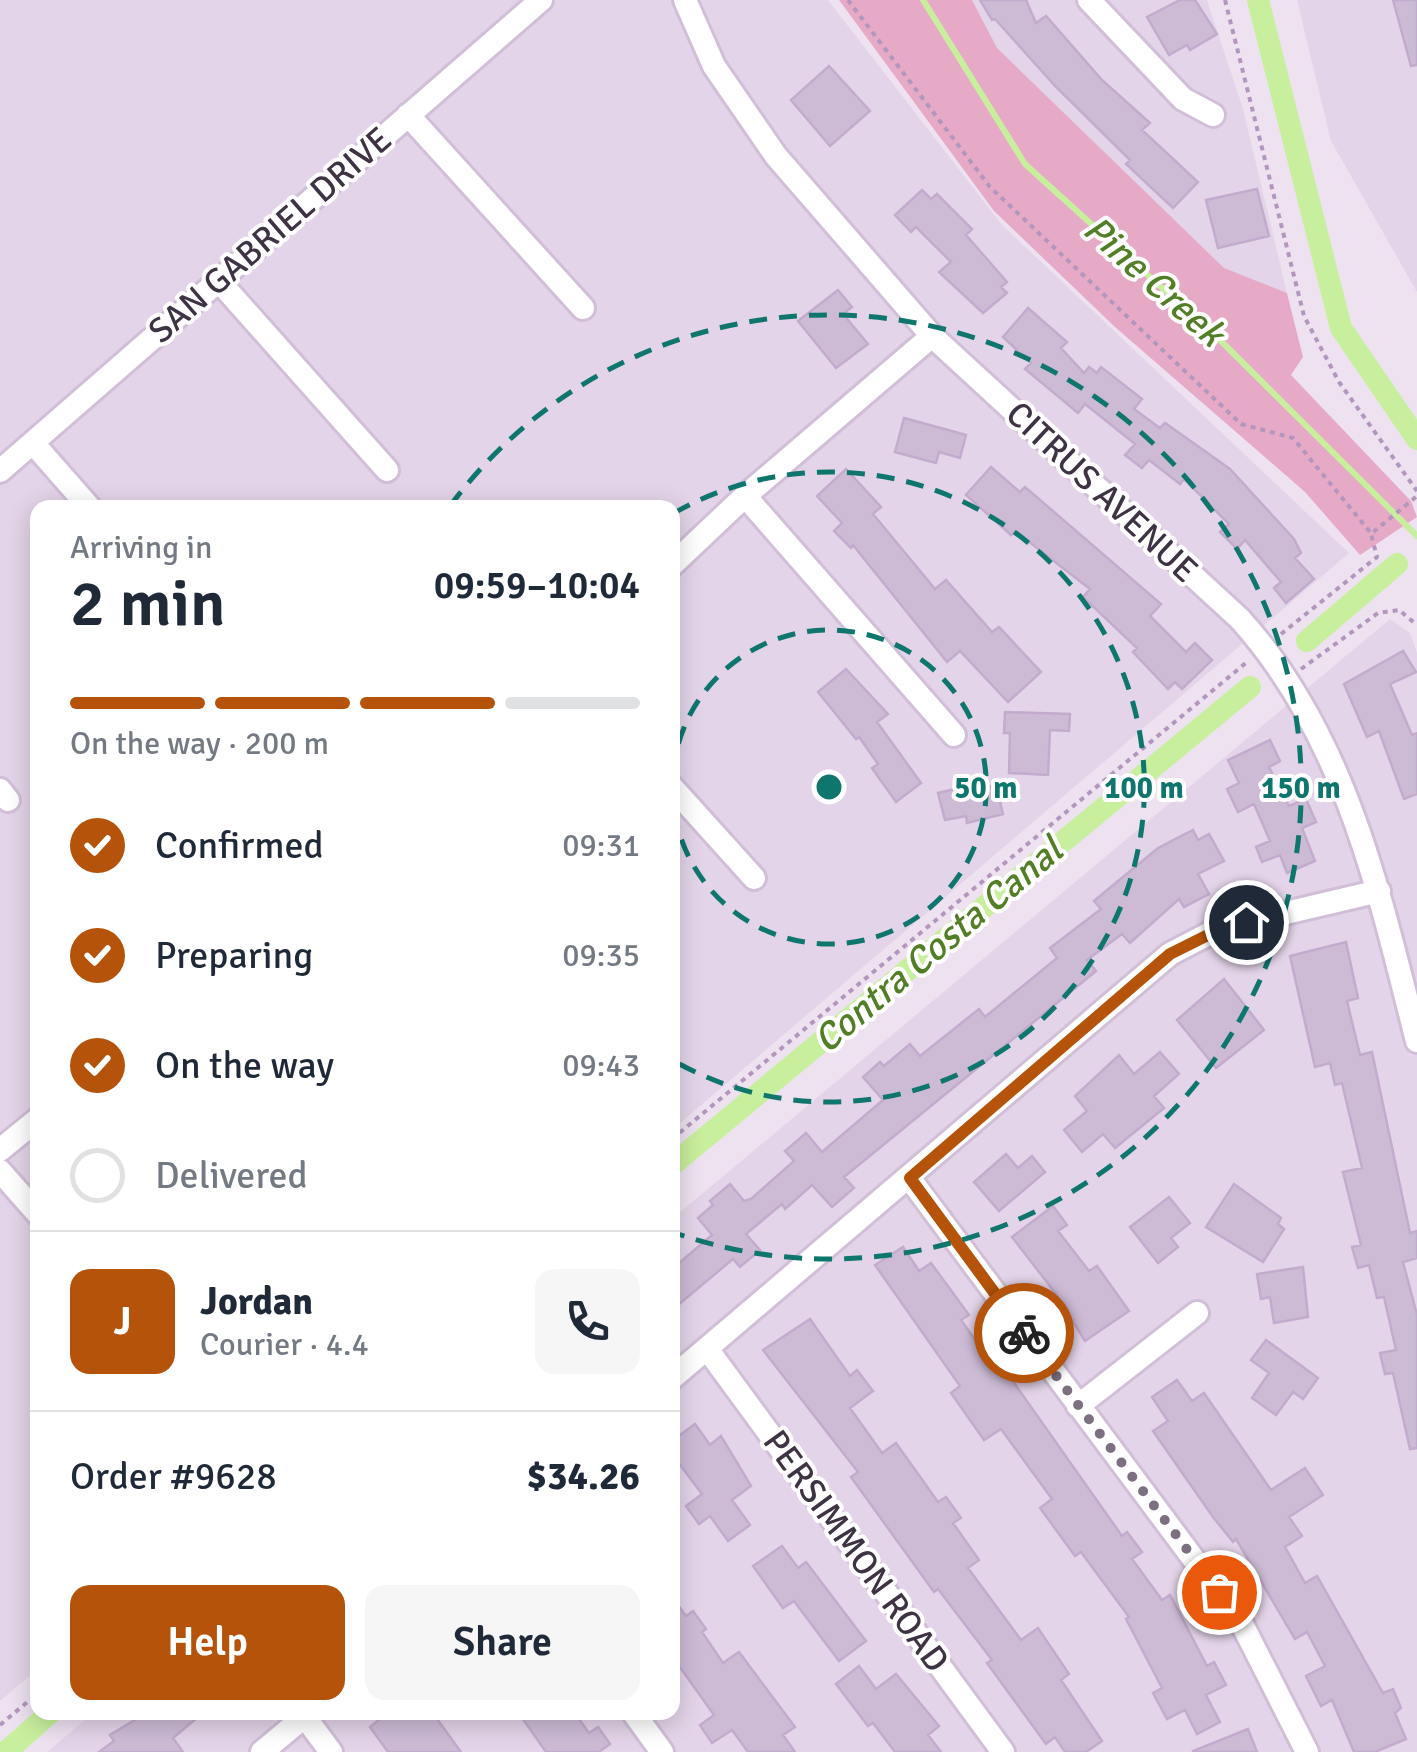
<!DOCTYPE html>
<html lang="en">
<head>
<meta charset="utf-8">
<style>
  body { margin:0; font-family:Signika,sans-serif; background:#f6f6f7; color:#1f2937; height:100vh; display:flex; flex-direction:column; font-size:38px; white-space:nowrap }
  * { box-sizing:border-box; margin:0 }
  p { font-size:32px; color:#747a83 }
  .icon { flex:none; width:55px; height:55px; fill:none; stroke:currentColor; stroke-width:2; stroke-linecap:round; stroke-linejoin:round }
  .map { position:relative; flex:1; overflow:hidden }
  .details { position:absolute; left:30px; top:500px; width:650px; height:1220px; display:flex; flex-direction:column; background:#fff; border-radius:20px; box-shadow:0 5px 25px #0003 }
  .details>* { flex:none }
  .pin { position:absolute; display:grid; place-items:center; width:85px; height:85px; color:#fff; margin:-42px; border:5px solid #fff; border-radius:50%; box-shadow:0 2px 10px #0007 }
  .courier { position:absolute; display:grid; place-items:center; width:100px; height:100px; margin:-50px; border:8px solid #b45309; border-radius:50%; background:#fff; color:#222; box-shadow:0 2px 12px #0007 }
  .headline em { font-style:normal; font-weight:600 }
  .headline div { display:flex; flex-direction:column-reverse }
  .headline { display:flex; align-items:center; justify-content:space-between; height:170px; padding:0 40px }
  h1 { font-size:65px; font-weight:600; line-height:75px }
  .bar { display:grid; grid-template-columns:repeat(4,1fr); gap:15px 10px; align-content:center; height:120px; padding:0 40px }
  .bar i { height:12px; border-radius:8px; background:#e0e1e3 }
  .bar .on { background:#b45309 }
  .bar p { grid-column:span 4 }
  .line { display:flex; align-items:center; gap:25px; padding:0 40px; border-top:2px solid #e0e1e3 }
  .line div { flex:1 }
  .round { display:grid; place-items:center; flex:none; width:105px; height:105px; border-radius:20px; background:#f6f6f7 }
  ol { padding:0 40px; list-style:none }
  li { display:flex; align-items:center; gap:30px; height:110px }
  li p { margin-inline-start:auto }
  li .icon { padding:10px; border-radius:50%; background:#b45309; color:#fff; stroke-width:4 }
  li:last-child { color:#747a83 }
  li i { width:55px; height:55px; border:5px solid #e0e1e3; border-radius:50% }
  .cta { display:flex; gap:20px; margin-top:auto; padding:20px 40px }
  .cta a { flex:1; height:115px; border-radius:20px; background:#b45309; color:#fff; font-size:40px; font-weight:600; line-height:115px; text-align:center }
  .cta a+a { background:#f6f6f7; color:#1f2937 }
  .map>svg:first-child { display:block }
  .residential { fill:#e4d4e9 }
  .green { fill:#e6aac7 }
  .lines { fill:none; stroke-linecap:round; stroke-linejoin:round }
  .stream { stroke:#c8ef9d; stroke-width:6 }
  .canal { stroke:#c8ef9d; stroke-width:22 }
  .building { fill:#cdbbd6; stroke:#c3abcd; stroke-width:2.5 }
  .minor-casing { stroke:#d1bfd7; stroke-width:28 }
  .path { stroke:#b396be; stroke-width:4; stroke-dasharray:5 5; stroke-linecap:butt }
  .minor { stroke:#fff; stroke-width:22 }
  .done { stroke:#7c7080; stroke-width:10; stroke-dasharray:0 18 }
  .route { stroke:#b45309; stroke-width:12 }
  .ring { fill:none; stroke:#0f766e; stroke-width:5; stroke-dasharray:18 12 }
  .labels { text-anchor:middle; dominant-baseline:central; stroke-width:8; stroke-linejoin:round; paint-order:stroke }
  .street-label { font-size:35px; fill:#3e3343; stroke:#fff }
  .water-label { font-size:38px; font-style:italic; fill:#527e25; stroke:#fff }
  .centre { fill:#0f766e; stroke:#fff; stroke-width:5 }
  .ring-label { font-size:30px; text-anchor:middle; font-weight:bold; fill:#0f766e; stroke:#fff; stroke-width:8; stroke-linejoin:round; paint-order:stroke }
</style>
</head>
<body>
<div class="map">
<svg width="1417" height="1752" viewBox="0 0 1417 1752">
  <rect width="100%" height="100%" fill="#eee2f1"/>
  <!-- residential -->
  <path class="residential" d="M0,0H828L1002,225L1349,553L673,1129L672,508H38V1669L0,1701Z
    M972,0H1207L1243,109L1287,293L1224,269L996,48Z
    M1297,0H1417V292L1331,141Z
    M1390,619L1410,633L1417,653V1752H47L93,1713L672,1712L673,1218Z"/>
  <!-- green -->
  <path class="green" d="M839,0H972L997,48L1224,268L1287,293L1303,357L1291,375L1411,501L1417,517L1360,555L1305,492L1115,327L994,211Z"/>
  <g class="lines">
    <!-- stream -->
    <path class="stream" d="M923,0L1025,164L1225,345L1417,536"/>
    <!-- canal -->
    <path class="canal" d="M1258,0L1341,328L1417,439
      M1307,641L1397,564
      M672,1165L1250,687
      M6,1752L51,1712"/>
  </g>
  <!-- building -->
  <path class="building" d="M980,0H1026L1036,23L1046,16L1102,80L1150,123L1142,130L1198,182L1173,208L1126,164L1130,160L1055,86L995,19L992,20Z
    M1180,0H1195L1217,34L1190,50L1187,45L1169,55L1147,17Z
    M1393,0H1417V65L1411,66Z
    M829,66L870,111L830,146L791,100Z
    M1257,189L1269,236L1218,248L1206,200Z
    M922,190L931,199L937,194L972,229L966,235L1007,282L1001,287L1007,293L983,313L939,272L951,262L916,227L911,232L895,215Z
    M838,290L852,307L843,314L868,344L836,368L798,321Z
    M1028,308L1067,342L1061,348L1084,373L1089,367L1097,373L1101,367L1142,399L1134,409L1160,428L1165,423L1230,469L1294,539L1301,553L1295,558L1314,579L1286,603L1274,588L1281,582L1245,540L1237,549L1220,532L1229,524L1184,479L1180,484L1149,460L1142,468L1125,455L1135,444L1085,404L1078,413L1025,369L1031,363L1003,337Z
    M904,418L966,435L960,458L939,452L936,463L895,452Z
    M991,467L1020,492L1025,487L1161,604L1150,616L1186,652L1195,643L1212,660L1182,689L1175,682L1168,689L1133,652L1137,648L1083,597L1090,589L1015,531L1011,535L966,495Z
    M846,469L881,507L873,514L935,589L946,580L992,632L999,627L1041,672L1008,702L960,651L947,662L853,545L851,548L834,531L842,523L817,496Z
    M1403,651L1416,672L1390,684L1412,735L1417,733V794L1404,799L1379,731L1367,737L1344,684Z
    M846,669L888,714L877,722L921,783L896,802L872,768L878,764L859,737L856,739L818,692Z
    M1005,712L1070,714L1069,731L1050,730L1048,775L1009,773L1010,733H1004Z
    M1270,740L1280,761L1269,767L1289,806L1306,799L1316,822L1302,828L1315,861L1287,873L1280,855L1262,862L1256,847L1270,841L1254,804L1238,812L1227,789L1239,783L1228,760Z
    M972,785L975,789L996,785L1003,814L967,823L966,816L945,820L938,793Z
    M1193,830L1198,840L1209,834L1224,861L1198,874L1209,894L1184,907L1179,899L1130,943L1122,934L1087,960L1096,971L844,1177L854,1188L832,1207L812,1185L785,1209L782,1204L746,1234L760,1250L740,1267L733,1259L672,1310V1269L712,1235L698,1218L713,1205L710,1201L730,1184L744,1201L751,1199L794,1161L785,1151L806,1133L822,1152L883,1100L863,1077L880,1062L884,1066L910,1044L920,1056L979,1009L985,1017L1057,958L1050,948L1101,909L1094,901L1158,848Z
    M1346,942L1358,998L1347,1001L1360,1055L1372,1052L1410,1233L1417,1231V1258L1403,1262L1417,1315V1448L1410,1449L1393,1373L1385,1374L1380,1353L1396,1350L1384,1297L1377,1298L1369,1265L1358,1268L1352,1247L1361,1245L1343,1172L1362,1168L1342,1083L1335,1085L1330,1063L1315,1067L1290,956Z
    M1224,979L1264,1030L1216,1068L1177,1020Z
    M1160,1052L1179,1074L1154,1096L1164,1108L1115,1148L1103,1134L1082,1152L1064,1130L1087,1111L1075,1096L1119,1055L1134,1074Z
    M1006,1154L1018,1168L1032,1156L1045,1172L999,1211L974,1182Z
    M1234,1184L1281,1218L1278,1224L1284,1229L1263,1262L1206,1227Z
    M1169,1197L1190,1223L1171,1238L1178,1247L1158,1263L1130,1227Z
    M1053,1206L1067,1225L1058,1231L1089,1271L1097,1266L1129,1311L1085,1341L1056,1294L1012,1237Z
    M903,1247L919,1271L931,1263L969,1315L961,1320L992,1364L998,1360L1122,1536L1127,1532L1142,1552L1132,1559L1162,1600L1170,1595L1207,1666L1214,1662L1226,1685L1206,1695L1220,1722L1197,1734L1185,1710L1167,1719L1153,1693L1162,1688L1126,1619L1129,1617L1081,1552L1075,1556L1040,1508L1052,1499L1001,1429L984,1440L951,1393L960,1386L875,1265Z
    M1303,1267L1308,1317L1274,1323L1270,1297L1261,1299L1257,1274Z
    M810,1319L850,1376L857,1370L873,1391L850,1408L882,1453L896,1443L938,1502L946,1497L961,1518L953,1523L979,1560L968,1568L1021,1640L1038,1628L1069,1674L1061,1680L1102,1741L1086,1752H1065L1055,1737L1046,1744L987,1663L992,1660L938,1589L934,1592L851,1477L858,1472L763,1350Z
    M1266,1340L1318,1378L1303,1399L1293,1392L1276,1415L1252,1398L1269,1373L1251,1360Z
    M1177,1380L1192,1401L1204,1393L1271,1490L1305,1468L1323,1495L1289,1517L1302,1536L1285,1547L1305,1583L1317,1576L1383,1693L1393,1689L1401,1708L1395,1713L1406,1739L1375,1752H1354L1332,1700L1321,1706L1306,1676L1325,1666L1307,1632L1295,1639L1236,1539L1233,1542L1213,1517L1153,1431L1168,1421L1152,1397Z
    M695,1424L710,1445L721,1436L751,1486L732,1500L750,1525L728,1541L710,1516L699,1524L686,1506L702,1494L672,1454V1441Z
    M782,1546L798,1568L806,1562L866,1641L839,1661L794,1601L783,1608L753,1566Z
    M672,1597L686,1616L693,1611L706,1629L702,1632L723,1663L739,1652L795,1727L783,1735L795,1752H748L732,1730L712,1743L700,1725L714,1715L672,1656Z
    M859,1666L876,1689L896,1674L939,1726L928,1735L941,1752H895L873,1723L868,1726L836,1684Z
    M148,1712H204L173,1738L183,1752H99L114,1741L110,1735Z
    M389,1712H432L461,1752H388L370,1727Z
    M518,1712H574L589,1733L598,1727L610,1744L599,1752H546Z
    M1248,1729L1257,1752H1193V1751Z"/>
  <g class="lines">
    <defs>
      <path id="minor" d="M685,0L714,66L776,156L932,336L1240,619C1346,737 1379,892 1417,1041
        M1089,0L1183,99L1213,115
        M408,115L583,308
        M218,280L387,470
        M33,443L90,508
        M0,471L541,0
        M745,496L954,735
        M672,565L745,496L932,336
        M672,787L754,878
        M0,790L8,800
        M0,1150L38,1119
        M0,1171L38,1214
        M910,1179L1242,1624L1307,1752
        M708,1350L1003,1752
        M672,1378L1170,954L1218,929L1379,891
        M1078,1406L1197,1313
        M633,1712L662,1752
        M305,1717L331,1752
        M262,1752L310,1712"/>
    </defs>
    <!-- minor casing -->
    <use href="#minor" class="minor-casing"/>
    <!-- path -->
    <path class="path" d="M848,0L990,187L1241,424L1293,438L1370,532
      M1225,0L1304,316L1339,382L1417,491
      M1281,634L1377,557L1371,534L1417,496
      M1301,669L1378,613L1399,610L1417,625
      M672,1139L1247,662
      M0,1725L38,1693"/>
    <!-- minor -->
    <use href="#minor" class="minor"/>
  </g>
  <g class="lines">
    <!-- done -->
    <path class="done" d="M1024,1333L1219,1592"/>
    <!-- route -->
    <path class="route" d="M1024,1333L910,1178L1170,954L1218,930L1246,922"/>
  </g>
  <!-- distance rings -->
  <g class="ring">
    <path d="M673 773A157 157 0 1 1 673 801"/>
    <path d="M674 513A315 315 0 1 1 674 1061"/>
    <path d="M450 506A472 472 0 1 1 675 1233"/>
  </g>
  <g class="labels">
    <!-- street labels -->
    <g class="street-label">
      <text transform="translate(270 235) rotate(-41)">SAN GABRIEL DRIVE</text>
      <text transform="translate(1102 492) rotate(43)">CITRUS AVENUE</text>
      <text transform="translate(856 1551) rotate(54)">PERSIMMON ROAD</text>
    </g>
    <!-- water labels -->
    <g class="water-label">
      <text transform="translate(1154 281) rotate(42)">Pine Creek</text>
      <text transform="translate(938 945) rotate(-40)">Contra Costa Canal</text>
    </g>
  </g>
  <circle cx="829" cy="787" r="15" class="centre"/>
  <g class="ring-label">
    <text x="986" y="798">50 m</text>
    <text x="1144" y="798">100 m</text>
    <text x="1301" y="798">150 m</text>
  </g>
</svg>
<div class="pin" style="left:1219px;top:1592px;background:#ea580c"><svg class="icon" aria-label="bag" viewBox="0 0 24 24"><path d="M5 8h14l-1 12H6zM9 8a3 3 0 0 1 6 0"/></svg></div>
<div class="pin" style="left:1246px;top:922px;background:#1f2937"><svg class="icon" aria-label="home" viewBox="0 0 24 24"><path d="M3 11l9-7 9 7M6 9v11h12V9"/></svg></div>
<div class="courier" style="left:1024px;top:1333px"><svg class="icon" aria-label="bike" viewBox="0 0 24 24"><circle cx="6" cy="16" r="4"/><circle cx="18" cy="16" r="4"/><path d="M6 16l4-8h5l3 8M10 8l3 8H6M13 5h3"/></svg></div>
<section class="details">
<div class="headline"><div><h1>2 min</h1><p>Arriving in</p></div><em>09:59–10:04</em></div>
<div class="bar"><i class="on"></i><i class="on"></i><i class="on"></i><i></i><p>On the way · 200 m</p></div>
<ol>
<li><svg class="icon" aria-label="check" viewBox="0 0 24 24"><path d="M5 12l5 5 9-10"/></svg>Confirmed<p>09:31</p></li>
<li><svg class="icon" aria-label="check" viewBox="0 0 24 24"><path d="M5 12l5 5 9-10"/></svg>Preparing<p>09:35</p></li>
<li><svg class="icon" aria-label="check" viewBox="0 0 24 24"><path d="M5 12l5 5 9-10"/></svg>On the way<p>09:43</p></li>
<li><i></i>Delivered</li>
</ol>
<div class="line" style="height:180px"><b class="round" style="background:#b45309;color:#fff">J</b><div><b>Jordan</b><p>Courier · 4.4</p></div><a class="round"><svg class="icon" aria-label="phone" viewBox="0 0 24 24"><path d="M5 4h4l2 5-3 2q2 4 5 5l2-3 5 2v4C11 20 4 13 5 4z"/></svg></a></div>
<div class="line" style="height:130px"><div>Order #9628</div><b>$34.26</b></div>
<div class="cta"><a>Help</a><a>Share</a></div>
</section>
</div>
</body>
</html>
